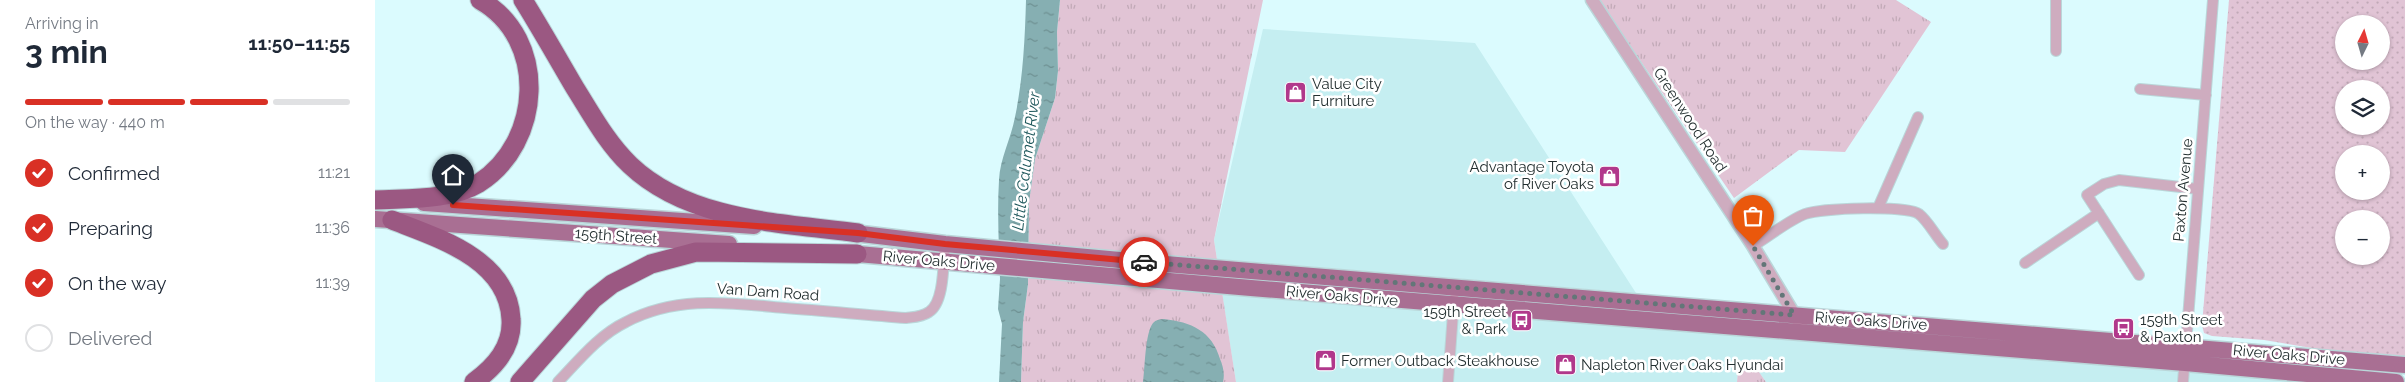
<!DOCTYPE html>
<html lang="en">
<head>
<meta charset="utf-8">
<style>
  body { margin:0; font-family:Raleway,sans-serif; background:#f6f6f7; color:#1f2937; height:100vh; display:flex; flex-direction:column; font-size:19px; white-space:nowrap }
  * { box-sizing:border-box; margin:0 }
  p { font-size:16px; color:#747a83 }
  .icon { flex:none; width:28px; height:28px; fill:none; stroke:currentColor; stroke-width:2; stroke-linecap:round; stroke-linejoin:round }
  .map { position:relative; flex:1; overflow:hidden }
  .side { display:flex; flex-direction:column; background:#fff; width:375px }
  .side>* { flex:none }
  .needle { width:32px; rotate:5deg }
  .controls { position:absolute; left:1960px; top:15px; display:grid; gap:10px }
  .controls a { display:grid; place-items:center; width:55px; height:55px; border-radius:50%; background:#fff; box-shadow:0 1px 4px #0004; font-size:25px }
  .pin { position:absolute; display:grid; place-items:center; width:42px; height:42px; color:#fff; margin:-51px -21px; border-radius:50% 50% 50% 0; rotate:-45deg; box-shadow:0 0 5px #0007 }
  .pin .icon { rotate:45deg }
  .courier { position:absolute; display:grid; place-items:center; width:50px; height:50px; margin:-25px; border:4px solid #d93025; border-radius:50%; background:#fff; color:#222; box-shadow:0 1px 6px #0007 }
  .head em { font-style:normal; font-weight:700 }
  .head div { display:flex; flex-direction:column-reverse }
  .head { display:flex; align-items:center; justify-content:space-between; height:85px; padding:0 25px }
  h1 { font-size:32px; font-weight:700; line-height:38px }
  .bar { display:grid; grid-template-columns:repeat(4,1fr); gap:8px 5px; align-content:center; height:60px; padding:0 25px }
  .bar i { height:6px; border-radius:4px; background:#e0e1e3 }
  .bar .active { background:#d93025 }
  .bar p { grid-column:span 4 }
  ol { padding:0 25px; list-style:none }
  li { display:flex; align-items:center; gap:15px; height:55px }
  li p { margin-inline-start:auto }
  li .icon { padding:5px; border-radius:50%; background:#d93025; color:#fff; stroke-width:4 }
  li:last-child { color:#747a83 }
  li i { width:28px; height:28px; border:2px solid #e0e1e3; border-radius:50% }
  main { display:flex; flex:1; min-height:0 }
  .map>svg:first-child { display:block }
  .built { fill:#c5eef1 }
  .grass { fill:url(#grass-tufts) }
  .park { fill:url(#park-dots); fill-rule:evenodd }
  .water { fill:url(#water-ripples) }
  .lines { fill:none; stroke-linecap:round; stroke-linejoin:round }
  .minor-casing { stroke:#bad6d9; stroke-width:12 }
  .tertiary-casing { stroke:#bad6d9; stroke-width:15 }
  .primary-casing { stroke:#bad6d9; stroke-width:19 }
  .motorway-casing { stroke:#bad6d9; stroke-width:21 }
  .minor { stroke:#ceacbf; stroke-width:10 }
  .tertiary { stroke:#ceacbf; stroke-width:12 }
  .primary { stroke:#a96f93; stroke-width:16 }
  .motorway { stroke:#9b5882; stroke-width:19 }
  .done { stroke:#637678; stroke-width:5; stroke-dasharray:0 9 }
  .route { stroke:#d93025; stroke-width:6 }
  .labels { text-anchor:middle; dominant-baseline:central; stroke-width:5; stroke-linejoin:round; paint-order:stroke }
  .poi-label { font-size:15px; fill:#232f30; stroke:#fff; text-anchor:start }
  .street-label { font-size:15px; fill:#232f30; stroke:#fff }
  .water-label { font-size:16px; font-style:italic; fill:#1c565a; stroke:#fff }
</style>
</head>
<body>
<main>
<section class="side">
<div class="head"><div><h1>3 min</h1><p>Arriving in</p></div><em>11:50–11:55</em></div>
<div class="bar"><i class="active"></i><i class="active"></i><i class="active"></i><i></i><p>On the way · 440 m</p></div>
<ol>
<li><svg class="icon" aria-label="check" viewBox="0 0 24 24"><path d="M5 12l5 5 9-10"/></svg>Confirmed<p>11:21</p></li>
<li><svg class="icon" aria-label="check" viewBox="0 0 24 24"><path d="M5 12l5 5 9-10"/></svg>Preparing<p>11:36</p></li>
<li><svg class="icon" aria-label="check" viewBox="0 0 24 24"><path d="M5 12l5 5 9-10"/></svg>On the way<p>11:39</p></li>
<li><i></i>Delivered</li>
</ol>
</section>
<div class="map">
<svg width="2030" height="382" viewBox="0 0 2030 382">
  <defs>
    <pattern id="grass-tufts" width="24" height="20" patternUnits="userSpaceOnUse" patternTransform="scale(1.25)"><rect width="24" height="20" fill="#e1c4d5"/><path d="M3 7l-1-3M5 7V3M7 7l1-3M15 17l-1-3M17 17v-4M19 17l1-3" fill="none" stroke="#c1a9b7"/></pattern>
    <pattern id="park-dots" width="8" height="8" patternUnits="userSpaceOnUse" patternTransform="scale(1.25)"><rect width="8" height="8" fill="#e1c4d5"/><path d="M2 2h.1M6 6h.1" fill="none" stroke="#c1a9b7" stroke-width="1.8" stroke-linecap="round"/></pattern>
    <pattern id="water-ripples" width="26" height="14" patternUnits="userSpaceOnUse" patternTransform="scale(1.25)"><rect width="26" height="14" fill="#86afb2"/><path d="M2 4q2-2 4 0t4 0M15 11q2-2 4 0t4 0" fill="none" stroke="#6d8f91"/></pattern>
  </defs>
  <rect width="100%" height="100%" fill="#dbfbfe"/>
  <!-- built -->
  <path class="built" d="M888,29L1100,43L1261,293L842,259L839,240Z
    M847,293L1386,338L1940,382H1391L1384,372L1363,370L1362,382H861Z"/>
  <!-- grass -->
  <path class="grass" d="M685,0H888L839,240L861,382H646L648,322L653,284L654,202L660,159L680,98L683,71L682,32Z
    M1224,0H1521L1556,22L1470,152L1424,150L1359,198Z
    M1363,370L1384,372L1391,382H1362Z"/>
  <!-- park -->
  <path class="park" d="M1854,0H2030V357L1949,350L1889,340L1837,336L1829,333L1827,325ZM1969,24H2006V61H1969ZM1969,89H2006V126H1969ZM1969,154H2006V191H1969ZM1969,219H2006V256H1969Z"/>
  <!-- water -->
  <path class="water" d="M651,0H685L682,32L683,71L680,98L660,159L654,202L653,284L648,322L646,382H624L627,324L623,309L625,279C624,246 622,213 624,180C625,158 636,139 640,117C648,80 650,38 651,0Z
    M789,319C816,322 837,331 845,359C848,366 850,374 848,382H768C770,368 770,333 778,323C781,320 784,319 789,319Z"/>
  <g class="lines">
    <defs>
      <path id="minor" d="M1681,0V51
        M1765,89L1831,95
        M1503,208L1543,117
        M1378,246C1393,237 1414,220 1430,214C1446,208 1531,205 1544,214C1553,221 1560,235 1568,244
        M1650,263L1724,213
        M1764,275L1712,195L1729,184L1744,180L1823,189
        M183,382C204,360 224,335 251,322C302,295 355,303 410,308C451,311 491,315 531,318C539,317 547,317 554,312C570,302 568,261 570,244
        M1073,382L1079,299
        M1808,382L1838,0"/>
      <path id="tertiary" d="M1217,0L1378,246L1431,334"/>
      <path id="primary" d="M49,203L379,226
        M0,219L354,244
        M470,232L570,244L778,263L2030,365
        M471,253L876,288L1810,363L2021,382"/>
      <path id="motorway" d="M148,0C166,29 183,59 200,88C217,115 232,143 255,165C314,221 407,223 483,233
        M0,200C34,198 74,201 104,183C167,143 174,39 105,0
        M17,220C63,238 133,259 136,319C138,346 120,367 99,382
        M145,382L218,299L237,284L276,264L321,252L482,254"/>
    </defs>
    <!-- minor casing -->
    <use href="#minor" class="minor-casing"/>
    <!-- tertiary casing -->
    <use href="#tertiary" class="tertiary-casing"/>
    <!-- primary casing -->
    <use href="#primary" class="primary-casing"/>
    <!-- motorway casing -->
    <use href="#motorway" class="motorway-casing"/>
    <!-- minor -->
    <use href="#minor" class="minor"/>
    <!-- tertiary -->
    <use href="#tertiary" class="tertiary"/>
    <!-- primary -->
    <use href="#primary" class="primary"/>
    <!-- motorway -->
    <use href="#motorway" class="motorway"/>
  </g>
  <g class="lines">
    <!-- done -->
    <path class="done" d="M769,262L1419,315L1378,246"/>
    <!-- route -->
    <path class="route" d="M78,205L483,233L570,244L769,262"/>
  </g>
  <!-- icons -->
  <defs>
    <symbol id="shop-square" viewBox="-11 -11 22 22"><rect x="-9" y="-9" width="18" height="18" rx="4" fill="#b1388b" stroke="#fff"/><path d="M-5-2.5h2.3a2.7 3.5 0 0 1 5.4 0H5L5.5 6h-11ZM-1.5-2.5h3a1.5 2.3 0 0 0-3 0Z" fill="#fff"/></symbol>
    <symbol id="bus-square" viewBox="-11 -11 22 22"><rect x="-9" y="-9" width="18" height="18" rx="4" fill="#b1388b" stroke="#fff"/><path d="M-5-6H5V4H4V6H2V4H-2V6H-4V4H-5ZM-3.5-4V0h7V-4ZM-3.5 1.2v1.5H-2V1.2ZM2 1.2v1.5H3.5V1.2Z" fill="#fff"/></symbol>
  </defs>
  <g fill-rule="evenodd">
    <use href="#shop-square" x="908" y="80" width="25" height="25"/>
    <use href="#shop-square" x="1222" y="164" width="25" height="25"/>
    <use href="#bus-square" x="1134" y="308" width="25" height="25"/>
    <use href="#bus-square" x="1736" y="316" width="25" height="25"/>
    <use href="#shop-square" x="938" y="348" width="25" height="25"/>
    <use href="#shop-square" x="1178" y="352" width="25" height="25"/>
  </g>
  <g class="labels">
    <!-- poi labels -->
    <g class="poi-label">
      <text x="937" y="84">Value City<tspan x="937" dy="17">Furniture</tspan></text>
      <text x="1219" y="167" text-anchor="end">Advantage Toyota<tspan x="1219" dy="17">of River Oaks</tspan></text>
      <text x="1131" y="312" text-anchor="end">159th Street<tspan x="1131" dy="17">&amp; Park</tspan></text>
      <text x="1765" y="320">159th Street<tspan x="1765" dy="17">&amp; Paxton</tspan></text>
      <text x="966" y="361">Former Outback Steakhouse</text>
      <text x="1206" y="365">Napleton River Oaks Hyundai</text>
    </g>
    <!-- street labels -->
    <g class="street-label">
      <text transform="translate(1315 120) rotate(57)">Greenwood Road</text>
      <text transform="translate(1808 190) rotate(-85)">Paxton Avenue</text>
      <text transform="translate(241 236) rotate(4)">159th Street</text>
      <text transform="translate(564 261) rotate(5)">River Oaks Drive</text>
      <text transform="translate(393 292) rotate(4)">Van Dam Road</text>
      <text transform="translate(967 296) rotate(5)">River Oaks Drive</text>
      <text transform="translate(1496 321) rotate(4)">River Oaks Drive</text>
      <text transform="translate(1914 355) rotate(5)">River Oaks Drive</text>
    </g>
    <!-- water labels -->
    <g class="water-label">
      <text transform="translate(651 161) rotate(-83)">Little Calumet River</text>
    </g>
  </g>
</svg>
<div class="controls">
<a><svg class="needle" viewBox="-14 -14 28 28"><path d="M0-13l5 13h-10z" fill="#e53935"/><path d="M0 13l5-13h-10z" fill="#747a83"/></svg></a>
<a><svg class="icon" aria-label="layers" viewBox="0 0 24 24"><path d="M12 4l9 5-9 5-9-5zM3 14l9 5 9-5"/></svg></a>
<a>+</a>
<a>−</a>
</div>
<div class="pin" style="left:1378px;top:246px;background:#ea580c"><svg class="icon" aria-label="bag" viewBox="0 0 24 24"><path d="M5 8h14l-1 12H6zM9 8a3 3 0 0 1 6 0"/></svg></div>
<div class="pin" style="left:78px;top:205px;background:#1f2937"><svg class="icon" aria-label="home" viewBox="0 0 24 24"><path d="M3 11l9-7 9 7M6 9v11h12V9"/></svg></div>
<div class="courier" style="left:769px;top:262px"><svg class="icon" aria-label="car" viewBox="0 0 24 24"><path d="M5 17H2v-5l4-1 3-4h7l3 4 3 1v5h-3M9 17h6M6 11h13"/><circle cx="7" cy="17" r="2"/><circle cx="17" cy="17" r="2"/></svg></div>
</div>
</main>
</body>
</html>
